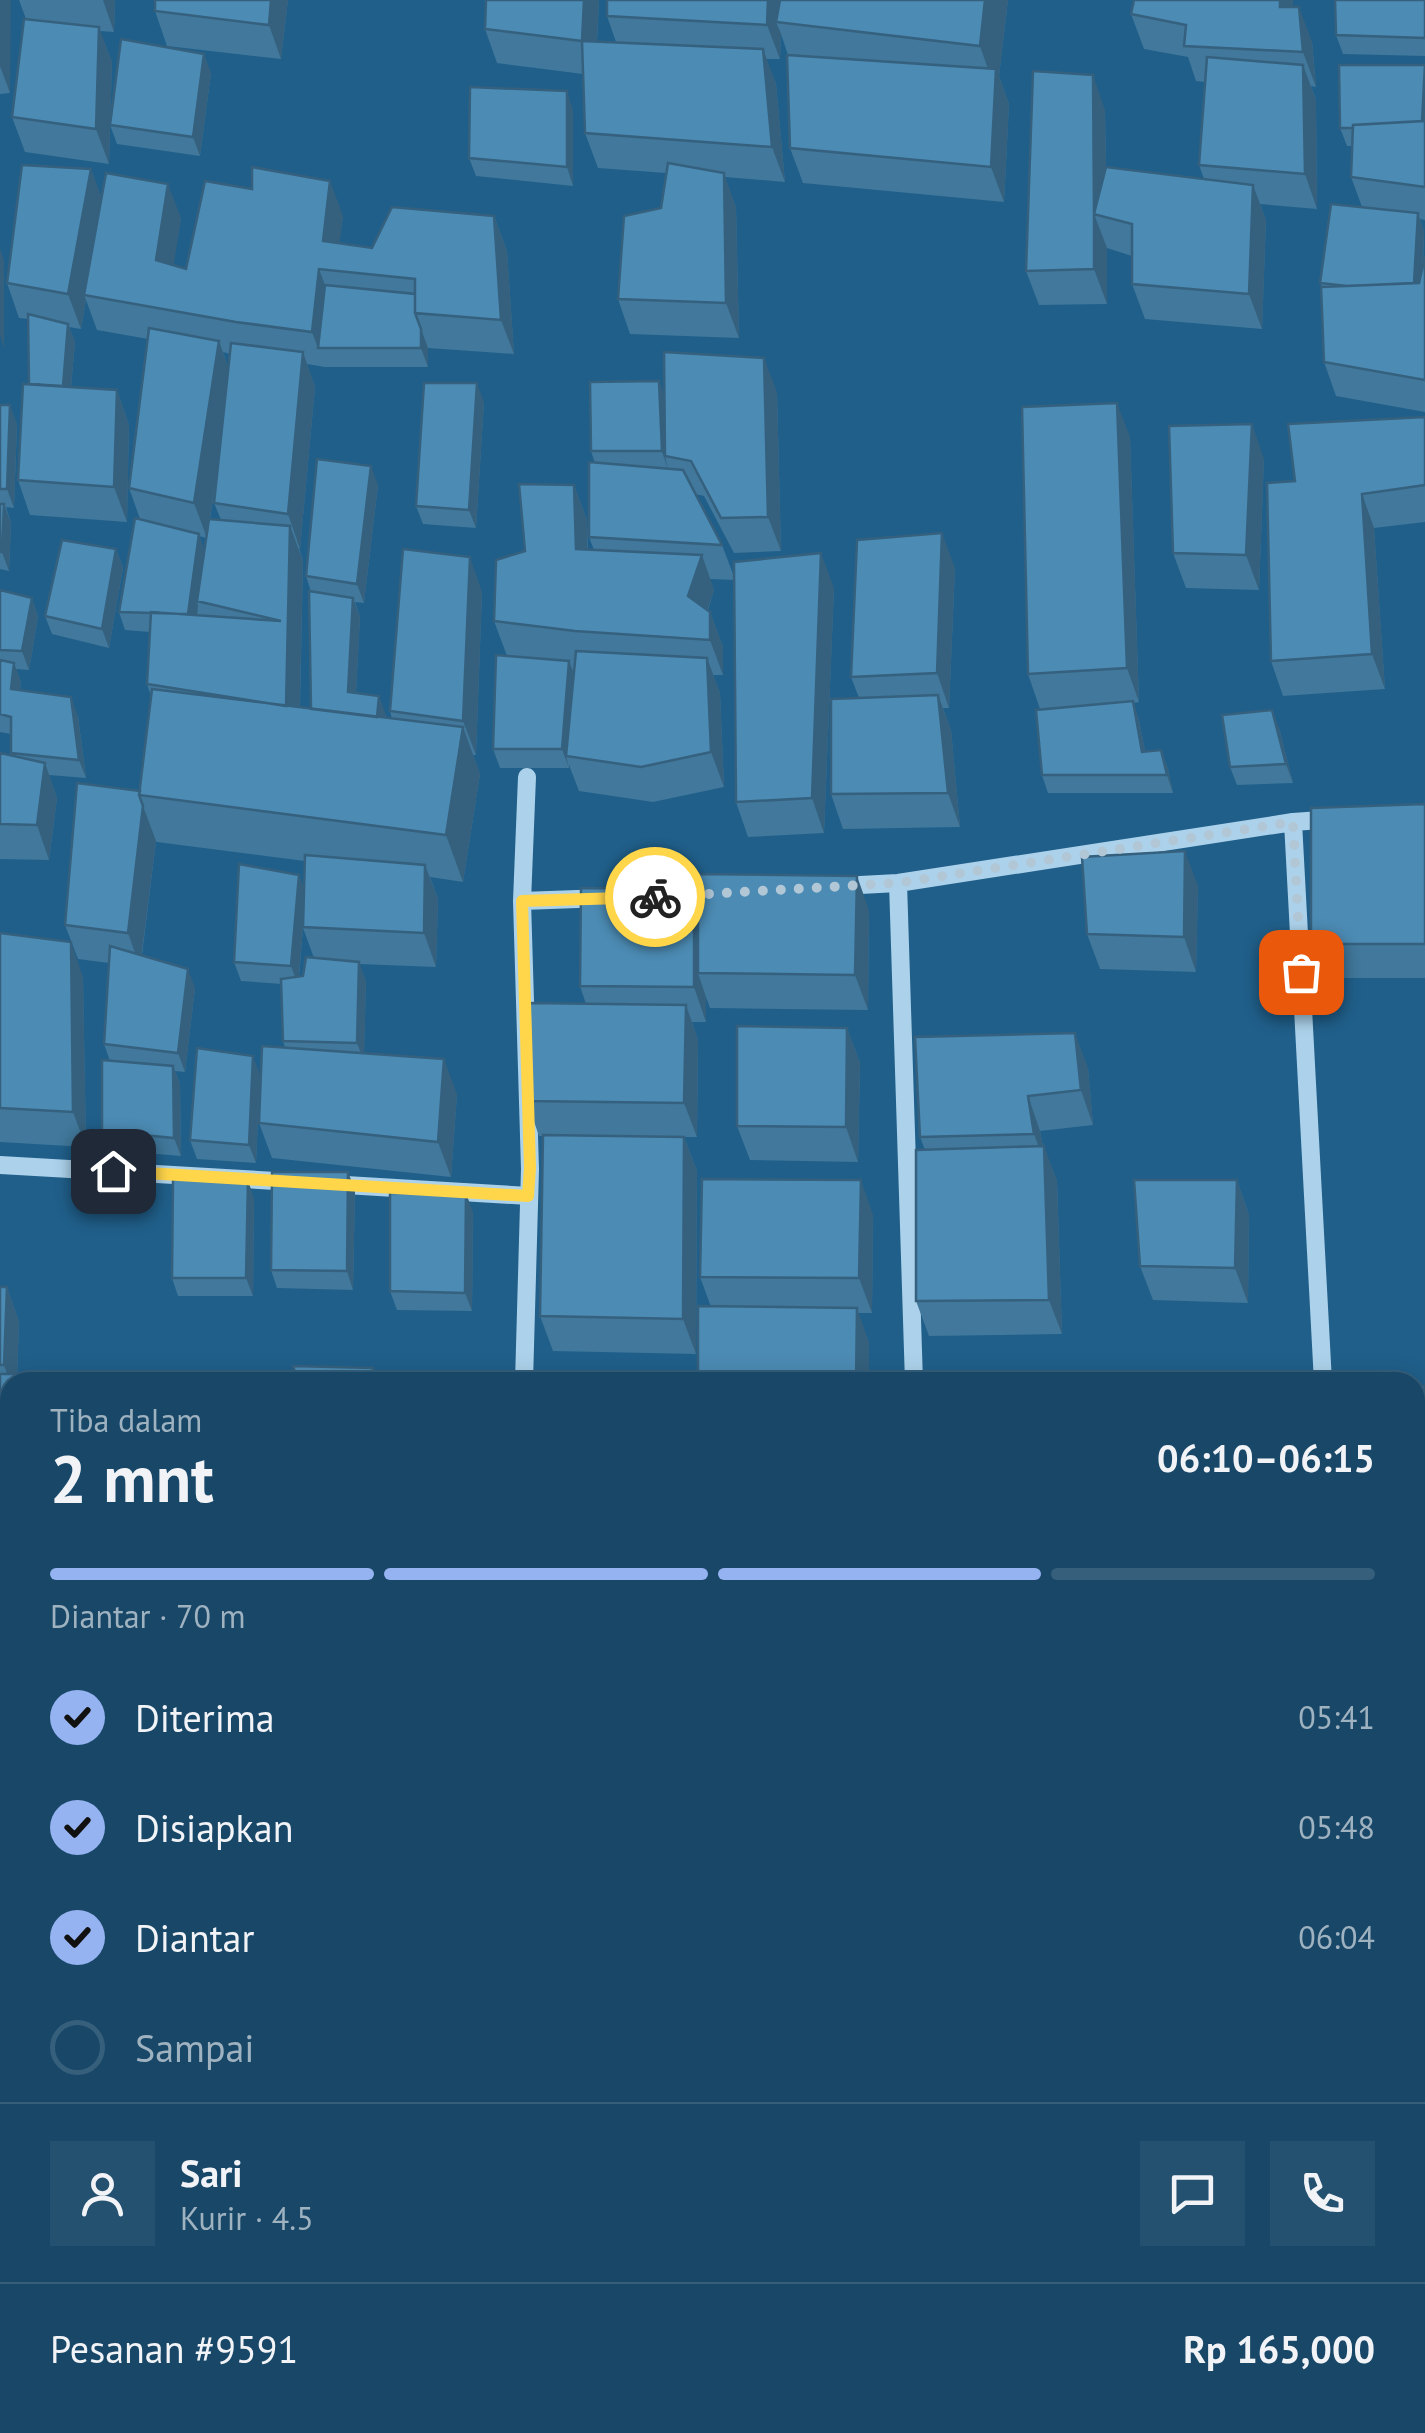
<!DOCTYPE html>
<html lang="id">
<head>
<meta charset="utf-8">
<style>
  body { margin:0; font-family:"PT Sans",sans-serif; background:#255171; color:#f1f3f6; height:100vh; display:flex; flex-direction:column; font-size:38px; white-space:nowrap }
  * { box-sizing:border-box; margin:0 }
  p { font-size:32px; color:#9fb2c0 }
  .icon { flex:none; width:55px; height:55px; fill:none; stroke:currentColor; stroke-width:2; stroke-linecap:round; stroke-linejoin:round }
  .map { position:relative; flex:1; overflow:hidden }
  .drawer { position:absolute; left:0px; top:1372px; width:1425px; height:1062px; display:flex; flex-direction:column; background:#184768; border-radius:30px 30px 0 0; box-shadow:0 5px 25px #0003,0 0 0 2px #365f7c }
  .drawer>* { flex:none }
  .pin { position:absolute; display:grid; place-items:center; width:85px; height:85px; color:#fff; margin:-42px; border-radius:20px; box-shadow:0 5px 15px #0006 }
  .courier { position:absolute; display:grid; place-items:center; width:100px; height:100px; margin:-50px; border:8px solid #ffd54a; border-radius:50%; background:#fff; color:#222; box-shadow:0 2px 12px #0007 }
  .summary em { font-style:normal; font-weight:800 }
  .summary div { display:flex; flex-direction:column-reverse }
  .summary { display:flex; align-items:center; justify-content:space-between; height:170px; padding:0 50px }
  h1 { font-size:65px; font-weight:800; line-height:75px }
  .bar { display:grid; grid-template-columns:repeat(4,1fr); gap:15px 10px; align-content:center; height:120px; padding:0 50px }
  .bar i { height:12px; border-radius:8px; background:#365f7c }
  .bar .on { background:#95b2f1 }
  .bar p { grid-column:span 4 }
  .line { display:flex; align-items:center; gap:25px; padding:0 50px; border-top:2px solid #365f7c }
  .line div { flex:1 }
  .round { display:grid; place-items:center; flex:none; width:105px; height:105px; border-radius:0px; background:#255171 }
  ol { padding:0 50px; list-style:none }
  li { display:flex; align-items:center; gap:30px; height:110px }
  li p { margin-inline-start:auto }
  li .icon { padding:10px; border-radius:50%; background:#95b2f1; color:#111; stroke-width:4 }
  li:last-child { color:#9fb2c0 }
  li i { width:55px; height:55px; border:5px solid #365f7c; border-radius:50% }
  .map>svg:first-child { display:block }
  .lines { fill:none; stroke-linecap:round; stroke-linejoin:round }
  .minor { stroke:#acd2eb; stroke-width:18 }
  .wall { fill:#41789b; fill-rule:evenodd }
  .shaded-wall { fill:#35617e }
  .building { fill:#4c8bb4; stroke:#35617e; stroke-width:2.5 }
  .done { stroke:#b1c7d6; stroke-width:10; stroke-dasharray:0 18 }
  .route { stroke:#ffd54a; stroke-width:12 }
</style>
</head>
<body>
<div class="map">
<svg width="1425" height="2433" viewBox="0 0 1425 2433">
  <rect width="100%" height="100%" fill="#205f8a"/>
  <g class="lines">
    <!-- minor -->
    <path class="minor" d="M1293,822L1323,1382
      M898,883L914,1382
      M841,886L898,883L1293,822L1335,819
      M522,901L527,777
      M0,1165L293,1182
      M329,1184L529,1196
      M524,1382L530,1169L522,901L605,898
      M0,2089H10
      M1415,2371L1425,2372"/>
  </g>
  <!-- wall -->
  <path class="wall" d="M0,0L10,93L0,94Z
    M19,0H115L114,32L100,31L112,62L109,164L25,152L12,117L26,19Z
    M155,0H288L281,59L167,46L155,11Z
    M486,0H599L597,42H616L607,16L1008,0L999,76L1009,104L1004,202L803,183L790,148L788,55L781,34L780,59H766L776,84L785,182L725,177L736,208L739,338L630,334L618,299L661,208L666,173L598,168L585,133L583,74L497,63L485,29Z
    M1293,0V7L1312,42L1316,87L1311,86L1316,100L1317,209L1260,204L1266,220L1262,329L1145,319L1132,284V256L1107,248V304L1039,305L1026,271L1105,110L1106,169L1204,179L1199,165L1205,82L1196,81L1188,57L1144,49L1131,14Z
    M1425,0V56L1343,54L1336,35Z
    M1425,65V220L1420,219L1424,232L1423,266L1425,256V412L1336,396L1324,362L1322,287L1320,283L1362,207L1351,177L1352,146H1347L1340,128Z
    M211,73L200,156L117,144L110,125Z
    M573,110V186L476,176L469,158Z
    M91,169L101,198L181,218L173,265L186,269L343,216L339,243L372,248L494,216L507,251L514,354L428,348V367H325L307,364L315,387L300,549L299,548L303,561L300,707L311,709V592L306,576L378,485L364,603L355,602L360,617L356,693L379,696L386,718L392,719L390,711L482,592L476,755H473L480,774L463,882L430,877L438,899L436,967L359,964L366,981L364,1053L457,1094L451,1177L272,1158L259,1123L285,1047L283,1041L282,984L241,981L234,962L299,875L304,889L305,861L157,842L156,841L142,955L195,988L185,1072L175,1071L180,1084L181,1156L109,1150L102,1131L110,1061L104,1044L109,963L78,959L65,925L140,791L151,696L147,684L150,632L125,630L119,612L140,519L129,488L148,339L97,330L86,300L81,329L69,327L75,342L71,387L117,390L129,425L127,522L30,515L18,480L29,384L28,319L19,318L7,283ZM223,352L230,354L228,368ZM220,453L214,503L221,520L210,519ZM199,536L206,538L204,550ZM303,928L314,958L303,976L299,977Z
    M777,392L781,551L734,553L704,496L695,494L722,545L735,579L834,588L824,833L748,837L736,802L735,580L710,579L714,590L708,610L710,612L723,647V675H713L720,693L724,787L653,802L579,791L569,765V768H500L493,749L507,656L494,621L525,551L574,485L587,520L588,550H594L589,537L595,463L591,451L664,396Z
    M484,402L476,528L423,524L416,506Z
    M0,405L17,424L14,508L6,507L11,523L9,571L0,569Z
    M1425,417V522L1374,528L1385,689L1283,696L1271,661L1295,481Z
    M1130,437L1139,702L1133,703L1139,720L1145,751L1161,750L1168,769L1173,793H1048L1042,775L1040,709L1028,674Z
    M1264,459L1259,590L1186,588L1173,553Z
    M116,549L123,568L109,648L52,634L45,616Z
    M955,568L949,708H943L951,730L960,827L843,829L831,794L859,698L851,677Z
    M0,590L32,598L38,617L29,670L16,669L21,682L20,690L78,716L86,778L49,775L57,798L49,860L0,859V753L12,756L11,734L0,732Z
    M1279,728L1293,783L1237,785L1230,767Z
    M1425,804V978H1324L1311,944Z
    M1198,886L1196,972L1100,969L1087,934Z
    M694,889L698,900L869,910L868,1010L710,1008L706,997V1022H692L698,1040L697,1137H684L697,1171L696,1354L553,1351L540,1316L543,1136H539L527,1101L586,1004L580,986Z
    M0,933L83,977L86,1147L0,1142Z
    M847,1028L860,1063L858,1162L750,1160L737,1126Z
    M1088,1068L1093,1125L1040,1131L1043,1146L1057,1181L1062,1334L929,1336L916,1301L925,1150L920,1137Z
    M260,1075L256,1163L197,1159L190,1140Z
    M1237,1180L1249,1215L1248,1303L1153,1300L1140,1266Z
    M355,1190L353,1290L277,1288L271,1270Z
    M254,1199L253,1296H178L172,1278Z
    M473,1212L472,1311L397,1310L390,1291Z
    M873,1215L872,1313H858L869,1343V1382H698L711,1307L700,1277Z
    M0,1287H7L19,1322L17,1378L10,1382V1487H0Z
    M1415,1386H1425V1604H1415Z
    M1415,1645H1425V1778H1415Z
    M0,1791L10,1793V1880L0,1878Z
    M1415,1834H1425V2143H1415V2011H1424L1415,1986Z
    M0,1881L10,1883V2036L9,2044L0,2042Z
    M80,2425H146L147,2433H83Z
    M171,2425H264L263,2433H174Z"/>
  <!-- shaded-wall -->
  <path class="shaded-wall" d="M0,0H11L10,93L0,66Z
    M103,0H115L114,32Z
    M271,0H288L281,59L269,25Z
    M584,0H599L595,76L582,41Z
    M768,0H782L776,22L781,34L780,59L767,25Z
    M985,0H1008L999,76L1009,104L1004,202L991,167L995,89L980,46Z
    M1280,0H1293V42L1280,7Z
    M1299,7L1312,42L1316,87L1303,52Z
    M99,27L112,62L109,164L96,129Z
    M763,49L776,84L785,182L772,147Z
    M204,54L211,73L200,156L193,137Z
    M1303,65L1316,100L1317,209L1305,174Z
    M1425,65V136L1422,128Z
    M1093,75L1105,110L1107,217L1094,214Z
    M567,91L573,110V186L567,167Z
    M91,169L104,204L84,295L86,300L81,329L68,294Z
    M724,173L736,208L739,338L726,303Z
    M330,181L343,216L336,271L323,241Z
    M168,184L181,218L169,295L156,260Z
    M1253,185L1266,220L1262,329L1249,294Z
    M1418,213L1424,232L1420,312L1414,294Z
    M1094,214L1107,248V304L1094,269Z
    M494,216L507,251L514,354L501,320Z
    M0,248L4,261V348L0,335Z
    M319,269L332,304L318,348L312,332Z
    M68,324L75,342L68,421L62,402Z
    M421,329L428,348V367L421,348Z
    M219,341L231,376L207,538L194,503Z
    M303,352L315,387L300,549L288,514Z
    M764,358L777,392L781,551L768,517Z
    M659,381L666,399L665,456L668,470L662,451Z
    M477,383L484,402L476,528L469,510Z
    M117,390L129,425L127,522L114,487Z
    M1117,403L1130,437L1139,702L1127,668Z
    M10,405L17,424L14,508L7,489Z
    M1252,424L1264,459L1259,590L1246,555Z
    M371,466L378,485L364,603L357,584Z
    M574,485L587,520L588,584L576,549Z
    M1362,494L1374,528L1385,689L1372,654Z
    M4,504L11,523L9,571L2,552Z
    M290,526L303,561L299,740L286,706Z
    M942,533L955,568L949,708L937,673Z
    M199,534L205,553L197,601L198,606L195,636L188,617Z
    M116,549L123,568L109,648L102,629Z
    M821,553L834,588L824,833L812,798Z
    M702,555L714,590L701,630L688,596Z
    M470,557L482,592L476,755L463,721Z
    M32,598L38,617L29,670L22,651Z
    M353,598L360,617L355,711L348,692Z
    M710,612L723,647V675L710,640Z
    M707,658L720,693L724,787L711,752Z
    M569,661L576,679L566,756L569,768L562,749Z
    M14,663L21,682L18,708L11,689Z
    M938,695L951,730L960,827L948,793Z
    M379,696L386,715L383,746L376,727Z
    M71,697L78,716L86,778L79,760Z
    M1133,701L1139,720L1149,770L1142,752Z
    M1272,710L1279,728L1293,783L1286,764Z
    M463,727L480,774L463,882L446,835Z
    M1161,750L1168,769L1173,793L1167,775Z
    M45,763L57,798L49,860L37,825Z
    M143,806L156,841L140,967L128,933Z
    M1185,851L1198,886L1196,972L1184,937Z
    M425,865L438,899L436,967L424,933Z
    M299,875L306,894L298,985L291,966Z
    M857,876L869,910L868,1010L855,975Z
    M694,889L706,924L698,973L706,997V1022L694,987Z
    M71,942L83,977L86,1147L73,1112Z
    M359,962L366,981L364,1061L357,1043Z
    M188,969L195,988L185,1072L178,1053Z
    M686,1005L698,1040L697,1137L684,1103Z
    M847,1028L860,1063L858,1162L846,1127Z
    M1075,1033L1088,1068L1093,1125L1081,1090Z
    M253,1056L260,1075L256,1163L249,1145Z
    M444,1059L457,1094L451,1177L438,1142Z
    M173,1066L180,1084L181,1156L174,1138Z
    M1028,1096L1040,1131L1044,1152V1146L1057,1181L1062,1334L1049,1300L1044,1161L1034,1134Z
    M684,1137L697,1171L696,1354L683,1319Z
    M348,1172L355,1190L353,1290L347,1271Z
    M248,1180L254,1199L253,1296L246,1278Z
    M861,1180L873,1215L872,1313L859,1278Z
    M1237,1180L1249,1215L1248,1303L1235,1268Z
    M466,1193L473,1212L472,1311L465,1293Z
    M7,1287L19,1322L17,1378L19,1382H10L4,1365Z
    M857,1308L869,1343V1382H856Z
    M373,1368L379,1382H373Z
    M10,1933V2006L4,2005L10,2021L9,2044L0,2020V1987Z
    M1,2147L10,2170V2205L0,2265V2155Z
    M257,2425H264L263,2433H260Z"/>
  <!-- building -->
  <path class="building" d="M155,0H271L269,25L155,11Z
    M486,0H584L582,41L485,29Z
    M607,0H768L767,25L607,16Z
    M780,0H985L980,46L776,22Z
    M1134,0H1280V7H1299L1303,52L1184,46L1186,25L1131,14Z
    M1335,0H1425V38L1336,35Z
    M24,19L99,27L96,129L12,117Z
    M121,39L204,54L193,137L110,125Z
    M582,41L763,49L772,147L585,133Z
    M787,55L996,69L991,167L790,148Z
    M1207,57L1303,65L1305,174L1199,165Z
    M1339,65H1425L1422,121L1353,125V128H1340Z
    M1033,71L1093,75L1094,214L1106,167L1253,185L1249,294L1132,284V224L1094,214V269L1026,271Z
    M470,87L567,91V167L469,158Z
    M1425,121V187L1351,177L1353,125Z
    M668,163L724,173L726,303L618,299L624,216L661,208Z
    M22,165L91,169L68,294L7,283Z
    M252,167L330,181L323,241L372,248L392,207L494,216L501,320L415,313V279L319,269L312,332L236,322L84,295L106,173L168,184L156,260L186,269L205,181L252,189Z
    M1331,204L1418,213L1414,283L1347,286L1320,283Z
    M1425,256V380L1324,362L1321,287L1419,283Z
    M325,285L415,294V313L421,329V348H318Z
    M28,314L68,324L63,386L29,384Z
    M149,328L219,341L194,503L129,488Z
    M231,343L303,352L288,514L214,503Z
    M664,352L764,358L768,517L721,518L691,461L665,456Z
    M659,381L662,451H591L590,382Z
    M424,383H477L469,510L416,506Z
    M23,384L117,390L114,487L18,480Z
    M1117,403L1127,668L1028,674L1022,407Z
    M0,405H10L7,489H0Z
    M1425,417V485L1362,494L1372,654L1271,661L1267,483L1295,481L1288,424Z
    M1252,424L1246,555L1173,553L1169,426Z
    M317,459L371,466L357,584L306,576Z
    M589,462L683,470L722,545L589,537Z
    M519,484L574,485L576,549L702,555L688,596L710,612V640L575,631L494,621L496,560L525,551Z
    M0,504H4L2,552H0Z
    M135,518L199,534L188,614L119,612Z
    M209,519L290,526L286,706L147,684L151,612L281,621L197,601Z
    M942,533L937,673L851,677L857,540Z
    M62,540L116,549L102,629L45,616Z
    M403,549L470,557L463,721L390,711Z
    M821,553L812,798L736,802L734,562Z
    M0,590L32,598L22,651L0,650Z
    M309,591L353,598L348,692L379,696L377,717L311,709Z
    M576,651L707,658L711,752L641,767L566,756Z
    M496,655L569,661L562,749H493Z
    M0,660L14,663L11,689L71,697L79,760L11,753V717L0,714Z
    M152,689L463,727L446,835L139,795Z
    M938,695L948,793L831,794V699Z
    M1133,701L1142,752L1161,750L1167,775H1042L1036,710Z
    M1272,710L1286,764L1230,767L1222,715Z
    M0,753L45,763L37,825L0,824Z
    M77,783L140,791L139,795L143,806L128,933L65,925Z
    M1425,804V944H1311V808Z
    M1185,851L1184,937L1087,934L1082,857Z
    M305,855L425,865L424,933L303,927Z
    M239,864L299,875L291,966L234,962Z
    M698,874L857,876L855,975L698,973Z
    M581,888L694,889V987L580,986Z
    M0,933L71,942L73,1112L0,1108Z
    M110,946L188,969L178,1053L104,1044Z
    M306,957L359,962L357,1043L283,1041L281,979L303,976Z
    M527,1003L686,1005L684,1103L527,1101Z
    M737,1026L847,1028L846,1127L737,1126Z
    M1075,1033L1081,1090L1028,1096L1034,1134L920,1137L915,1037Z
    M262,1046L444,1059L438,1142L259,1123Z
    M197,1048L253,1056L249,1145L190,1140Z
    M102,1060L173,1066L174,1138L102,1131Z
    M543,1135L684,1137L683,1319L540,1316Z
    M1044,1146L1049,1300L916,1301V1150Z
    M272,1172H348L347,1271L271,1270Z
    M173,1179L248,1180L246,1278H172Z
    M702,1179L861,1180L859,1278L700,1277Z
    M1134,1180H1237L1235,1268L1140,1266Z
    M390,1193H466L465,1293L390,1291Z
    M0,1287H7L4,1365H0Z
    M698,1306L857,1308L856,1382H698Z
    M293,1366L373,1368V1382H298Z
    M0,1374H16V1382H10V1452H0Z
    M1415,1386H1425V1569H1415Z
    M10,1601V1699H9Z
    M1415,1645H1425V1744L1415,1743Z
    M0,1791L10,1793V1862L0,1860Z
    M1415,1834H1425V1981H1415Z
    M0,1881L10,1883V1933L0,1987Z
    M10,1968V2006L4,2005Z
    M1415,2011H1425V2109H1415Z"/>
  <g class="lines">
    <!-- done -->
    <path class="done" d="M655,897L898,883L1293,822L1301,972"/>
    <!-- route -->
    <path class="route" d="M113,1171L528,1196L530,1168L522,901L655,897"/>
  </g>
</svg>
<div class="pin" style="left:1301px;top:972px;background:#ea580c"><svg class="icon" aria-label="bag" viewBox="0 0 24 24"><path d="M5 8h14l-1 12H6zM9 8a3 3 0 0 1 6 0"/></svg></div>
<div class="pin" style="left:113px;top:1171px;background:#1f2937"><svg class="icon" aria-label="home" viewBox="0 0 24 24"><path d="M3 11l9-7 9 7M6 9v11h12V9"/></svg></div>
<div class="courier" style="left:655px;top:897px"><svg class="icon" aria-label="bike" viewBox="0 0 24 24"><circle cx="6" cy="16" r="4"/><circle cx="18" cy="16" r="4"/><path d="M6 16l4-8h5l3 8M10 8l3 8H6M13 5h3"/></svg></div>
<section class="drawer">
<div class="summary"><div><h1>2 mnt</h1><p>Tiba dalam</p></div><em>06:10–06:15</em></div>
<div class="bar"><i class="on"></i><i class="on"></i><i class="on"></i><i></i><p>Diantar · 70 m</p></div>
<ol>
<li><svg class="icon" aria-label="check" viewBox="0 0 24 24"><path d="M5 12l5 5 9-10"/></svg>Diterima<p>05:41</p></li>
<li><svg class="icon" aria-label="check" viewBox="0 0 24 24"><path d="M5 12l5 5 9-10"/></svg>Disiapkan<p>05:48</p></li>
<li><svg class="icon" aria-label="check" viewBox="0 0 24 24"><path d="M5 12l5 5 9-10"/></svg>Diantar<p>06:04</p></li>
<li><i></i>Sampai</li>
</ol>
<div class="line" style="height:180px"><a class="round"><svg class="icon" aria-label="person" viewBox="0 0 24 24"><circle cx="12" cy="8" r="4"/><path d="M4 21q1-7 8-7t8 7"/></svg></a><div><b>Sari</b><p>Kurir · 4.5</p></div><a class="round"><svg class="icon" aria-label="chat" viewBox="0 0 24 24"><path d="M4 5h16v11H9l-5 4z"/></svg></a><a class="round"><svg class="icon" aria-label="phone" viewBox="0 0 24 24"><path d="M5 4h4l2 5-3 2q2 4 5 5l2-3 5 2v4C11 20 4 13 5 4z"/></svg></a></div>
<div class="line" style="height:130px"><div>Pesanan #9591</div><b>Rp 165,000</b></div>
</section>
</div>
</body>
</html>
